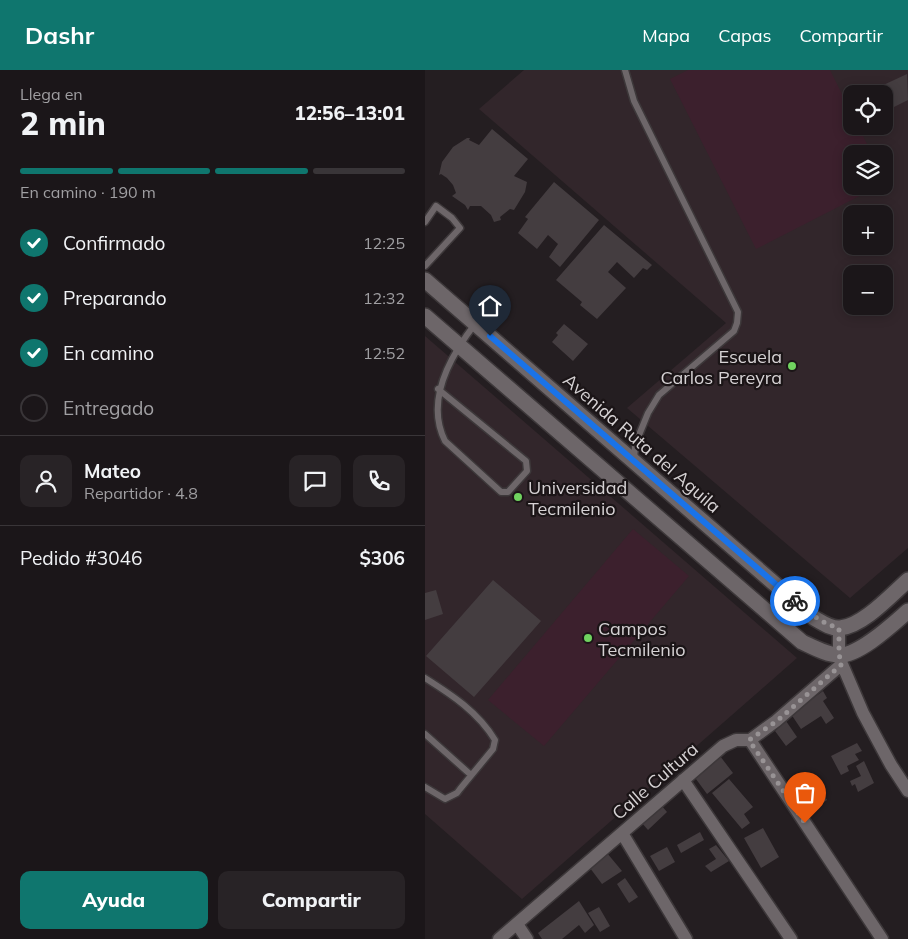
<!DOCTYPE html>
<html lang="es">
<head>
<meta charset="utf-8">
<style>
  body { margin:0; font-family:Mulish,sans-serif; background:#282326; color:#f1f3f6; height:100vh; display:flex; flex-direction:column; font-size:19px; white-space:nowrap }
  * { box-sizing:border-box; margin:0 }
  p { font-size:16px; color:#a09fa2 }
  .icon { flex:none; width:28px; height:28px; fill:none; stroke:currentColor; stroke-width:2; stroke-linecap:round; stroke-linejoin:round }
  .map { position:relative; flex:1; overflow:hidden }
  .drawer { display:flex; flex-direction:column; background:#1b1619; width:425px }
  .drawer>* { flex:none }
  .fabs { position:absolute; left:418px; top:15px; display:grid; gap:10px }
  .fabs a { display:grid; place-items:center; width:50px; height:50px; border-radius:10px; background:#1b1619; box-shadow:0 2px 12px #0003,0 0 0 1px #393538; font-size:25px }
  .pin { position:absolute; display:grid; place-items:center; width:42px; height:42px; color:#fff; margin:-51px -21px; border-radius:50% 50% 50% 0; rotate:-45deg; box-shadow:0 0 5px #0007 }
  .pin .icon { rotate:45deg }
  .courier { position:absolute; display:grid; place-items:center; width:50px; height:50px; margin:-25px; border:4px solid #1a73e8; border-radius:50%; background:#fff; color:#222; box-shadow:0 1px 6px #0007 }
  .head em { font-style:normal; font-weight:800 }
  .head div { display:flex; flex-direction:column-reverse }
  .head { display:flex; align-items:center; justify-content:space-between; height:85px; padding:0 20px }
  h1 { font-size:32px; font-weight:800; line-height:38px }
  .bar { display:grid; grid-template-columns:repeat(4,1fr); gap:8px 5px; align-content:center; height:60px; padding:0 20px }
  .bar i { height:6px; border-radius:4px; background:#393538 }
  .bar .current { background:#0f766e }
  .bar p { grid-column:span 4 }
  .line { display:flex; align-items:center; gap:12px; padding:0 20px; border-top:1px solid #393538 }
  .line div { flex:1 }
  .round { display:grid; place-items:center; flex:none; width:52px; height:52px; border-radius:10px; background:#282326 }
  ol { padding:0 20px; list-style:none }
  li { display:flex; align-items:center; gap:15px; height:55px }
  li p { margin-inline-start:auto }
  li .icon { padding:5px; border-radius:50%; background:#0f766e; color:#fff; stroke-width:4 }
  li:last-child { color:#a09fa2 }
  li i { width:28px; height:28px; border:2px solid #393538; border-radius:50% }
  .cta { display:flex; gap:10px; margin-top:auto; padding:10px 20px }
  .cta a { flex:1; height:58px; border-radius:10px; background:#0f766e; color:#fff; font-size:20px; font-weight:800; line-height:58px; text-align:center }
  .cta a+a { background:#282326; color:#f1f3f6 }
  header { display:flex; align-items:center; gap:30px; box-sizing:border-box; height:70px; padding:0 25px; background:#0f766e; color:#fff }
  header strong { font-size:24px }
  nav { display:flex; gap:28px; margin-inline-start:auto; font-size:18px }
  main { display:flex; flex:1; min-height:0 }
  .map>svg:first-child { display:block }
  .built { fill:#32262b; fill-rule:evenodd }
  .garden { fill:#3c202d }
  .building { fill:#443d40 }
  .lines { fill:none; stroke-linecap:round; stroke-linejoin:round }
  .lane-casing { stroke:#3d383a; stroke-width:9 }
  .street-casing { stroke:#3d383a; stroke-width:15 }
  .secondary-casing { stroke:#3d383a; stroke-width:18 }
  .lane { stroke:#6d6669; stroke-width:6 }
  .street { stroke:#6d6669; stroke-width:12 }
  .secondary { stroke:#6d6669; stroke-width:15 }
  .done { stroke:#989395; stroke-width:5; stroke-dasharray:0 9 }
  .route { stroke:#1a73e8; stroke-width:6 }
  .poi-dot { fill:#70d35f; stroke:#1b1517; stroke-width:2 }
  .labels { text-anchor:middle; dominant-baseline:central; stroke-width:4.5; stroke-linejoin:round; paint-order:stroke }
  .poi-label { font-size:18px; fill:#d6d2d4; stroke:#1b1517; text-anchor:start }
  .street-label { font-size:18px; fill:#d6d2d4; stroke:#1b1517 }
</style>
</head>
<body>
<header>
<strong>Dashr</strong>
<nav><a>Mapa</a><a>Capas</a><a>Compartir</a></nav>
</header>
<main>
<section class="drawer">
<div class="head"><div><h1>2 min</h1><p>Llega en</p></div><em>12:56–13:01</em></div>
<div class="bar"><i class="current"></i><i class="current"></i><i class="current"></i><i></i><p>En camino · 190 m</p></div>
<ol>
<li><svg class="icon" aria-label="check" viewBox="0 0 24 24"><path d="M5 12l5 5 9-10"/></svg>Confirmado<p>12:25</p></li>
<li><svg class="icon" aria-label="check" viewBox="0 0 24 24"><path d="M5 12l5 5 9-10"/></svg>Preparando<p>12:32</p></li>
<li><svg class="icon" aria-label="check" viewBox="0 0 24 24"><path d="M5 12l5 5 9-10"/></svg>En camino<p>12:52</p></li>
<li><i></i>Entregado</li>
</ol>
<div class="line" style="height:90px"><a class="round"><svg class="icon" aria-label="person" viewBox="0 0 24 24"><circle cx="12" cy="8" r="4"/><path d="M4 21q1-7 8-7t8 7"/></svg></a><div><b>Mateo</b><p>Repartidor · 4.8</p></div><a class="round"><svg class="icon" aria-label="chat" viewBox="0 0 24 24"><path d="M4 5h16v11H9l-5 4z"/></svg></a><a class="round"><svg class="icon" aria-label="phone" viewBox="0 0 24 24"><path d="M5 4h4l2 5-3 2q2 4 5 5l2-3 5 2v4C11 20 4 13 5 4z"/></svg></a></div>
<div class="line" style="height:65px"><div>Pedido #3046</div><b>$306</b></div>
<div class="cta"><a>Ayuda</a><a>Compartir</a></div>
</section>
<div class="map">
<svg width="483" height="869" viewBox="0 0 483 869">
  <rect width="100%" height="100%" fill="#241e21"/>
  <!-- built -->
  <path class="built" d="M99,0H483V478L425,528L202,338L301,253L54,39ZM426,24H459V56H426ZM426,84H459V116H426ZM426,144H459V176H426ZM426,204H459V236H426Z
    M0,266L372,588L97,829L0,744Z"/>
  <!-- garden -->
  <path class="garden" d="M263,0H405L426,42V56H433L447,84H426V116H454L331,179L245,9Z
    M208,459L264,506L119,676L63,630Z"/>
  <!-- building -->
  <path class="building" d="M482,4L483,30L465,39L454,17Z
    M67,59L103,89L89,106L102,112L100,122L89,140L85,139L75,147L76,150L69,152L66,145L56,136H45L43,140L40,135L27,126L31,123L28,115L22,108L16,104L14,105L17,92L28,77L42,68H45L44,70L54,75Z
    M129,112L174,150L135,197L124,187L133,174L123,165L112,179L93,163L103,149L100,147Z
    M179,155L227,195L222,200L218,198L209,208L192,192L183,202L201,218L172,249L155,235L157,232L131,210Z
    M139,254L163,274L148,291L127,272L133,265L131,263Z
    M68,510L116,551L49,627L1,586Z
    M11,520L18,544L0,550V523Z
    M398,621L402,628L398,631L409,648L401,654L396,646L376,659L366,644Z
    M361,651L372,667L361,676L350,661Z
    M432,673L437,681L430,684L434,690L422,696L424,701L416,705L406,686Z
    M295,686L308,703L282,724L268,705Z
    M439,691L449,713L433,722L430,714L427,716L425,711L436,706L431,696Z
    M380,703L388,713L385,715L390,722L381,727L376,720L370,723L363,714Z
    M304,709L328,737L319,744L325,753L317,759L287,723Z
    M397,722L402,730L384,742L379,734Z
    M236,735L242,742L223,760L216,752Z
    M338,758L354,787L336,798L319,768Z
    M275,762L279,770L256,783L252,775Z
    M291,775L304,791L286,802L280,796L291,789L284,779Z
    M242,777L250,792L234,801L225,786Z
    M182,783L197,801L177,814L165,798Z
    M200,808L213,827L204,833L192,814Z
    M154,831L169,855L160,863L154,855L137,869H117L113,863Z
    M174,837L185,856L175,862L163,843Z"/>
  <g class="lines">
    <defs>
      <path id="lane" d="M200,0L209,31L313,242L312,253L309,261L234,325L223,343L214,365L210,376L209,390
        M0,152L11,136L27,148L35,158L0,196
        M13,319L101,391L102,401L83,422H76L20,371C0,331 26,285 50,254
        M0,608C27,625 53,642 70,670L68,679L35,719L32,723L20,729L0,717
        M0,664L46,705"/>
      <path id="street" d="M414,558V585L417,594L438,643L466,695L483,721
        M325,670L457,869
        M258,710L366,869
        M197,763L261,869
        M92,854L102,869
        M74,869L298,676L311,670H325L351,651L417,594"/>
      <path id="secondary" d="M0,210L389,548C396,552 406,559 415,558C438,556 466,525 483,510
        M0,246L377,572C388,577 402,585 414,585C434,586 468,554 483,541"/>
    </defs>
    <!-- lane casing -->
    <use href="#lane" class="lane-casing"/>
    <!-- street casing -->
    <use href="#street" class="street-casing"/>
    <!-- secondary casing -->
    <use href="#secondary" class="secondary-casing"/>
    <!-- lane -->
    <use href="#lane" class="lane"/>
    <!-- street -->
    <use href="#street" class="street"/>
    <!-- secondary -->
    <use href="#secondary" class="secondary"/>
  </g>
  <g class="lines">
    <!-- done -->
    <path class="done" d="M370,531C384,543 396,553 414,558V585L417,594L352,651L324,670L380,753"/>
    <!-- route -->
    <path class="route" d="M65,266L370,531"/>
  </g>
  <!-- markers -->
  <g class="poi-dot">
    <circle cx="367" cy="296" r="5"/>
    <circle cx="93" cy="427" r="5"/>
    <circle cx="163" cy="568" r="5"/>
  </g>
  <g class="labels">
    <!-- poi labels -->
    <g class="poi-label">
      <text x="357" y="286" text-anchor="end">Escuela<tspan x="357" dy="21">Carlos Pereyra</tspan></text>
      <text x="103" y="417">Universidad<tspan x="103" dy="21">Tecmilenio</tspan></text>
      <text x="173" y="558">Campos<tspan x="173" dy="21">Tecmilenio</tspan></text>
    </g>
    <!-- street labels -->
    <g class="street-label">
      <text transform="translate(217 373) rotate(41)">Avenida Ruta del Aguila</text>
      <text transform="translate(230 711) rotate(-41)">Calle Cultura</text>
    </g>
  </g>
</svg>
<div class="fabs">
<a><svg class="icon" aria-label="locate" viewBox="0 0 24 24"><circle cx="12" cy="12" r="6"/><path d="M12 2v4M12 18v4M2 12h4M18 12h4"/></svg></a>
<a><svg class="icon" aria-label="layers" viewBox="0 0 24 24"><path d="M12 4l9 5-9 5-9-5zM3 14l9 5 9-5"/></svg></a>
<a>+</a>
<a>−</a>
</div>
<div class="pin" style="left:380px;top:753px;background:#ea580c"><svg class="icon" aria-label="bag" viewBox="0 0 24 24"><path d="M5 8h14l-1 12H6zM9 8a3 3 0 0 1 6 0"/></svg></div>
<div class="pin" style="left:65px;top:266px;background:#1f2937"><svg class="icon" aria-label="home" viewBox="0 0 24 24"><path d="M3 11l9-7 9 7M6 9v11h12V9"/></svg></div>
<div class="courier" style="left:370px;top:531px"><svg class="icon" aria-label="bike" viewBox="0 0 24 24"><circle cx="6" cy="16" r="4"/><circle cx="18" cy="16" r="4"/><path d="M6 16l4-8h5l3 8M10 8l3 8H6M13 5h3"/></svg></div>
</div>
</main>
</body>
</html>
